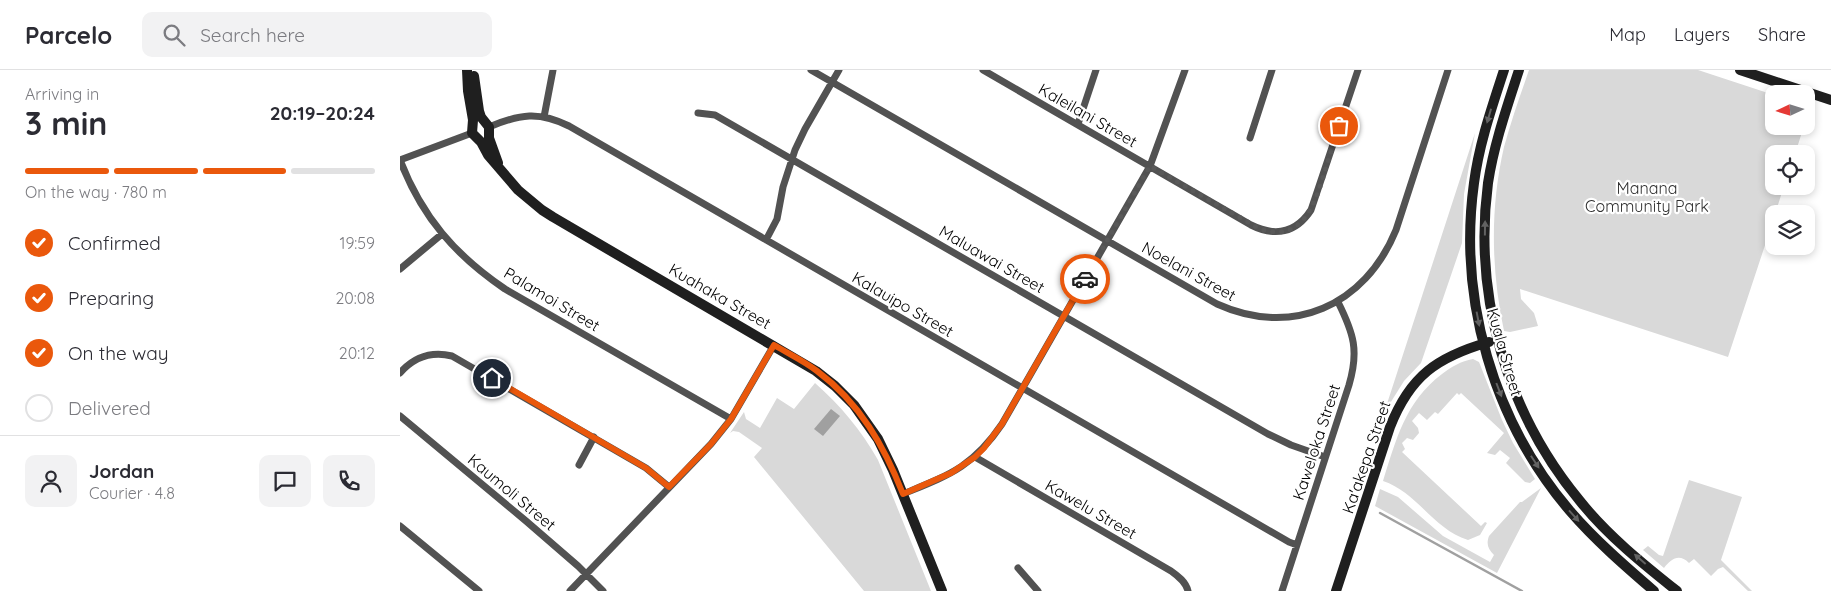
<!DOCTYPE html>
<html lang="en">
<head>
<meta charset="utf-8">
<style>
  body { margin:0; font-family:Quicksand,sans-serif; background:#f2f2f3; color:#2b2b33; height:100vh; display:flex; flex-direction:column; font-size:19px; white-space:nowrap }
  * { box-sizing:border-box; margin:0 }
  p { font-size:16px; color:#7c7c81 }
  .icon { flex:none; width:28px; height:28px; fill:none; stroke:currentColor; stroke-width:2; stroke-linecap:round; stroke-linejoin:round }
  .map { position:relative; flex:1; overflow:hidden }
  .details { display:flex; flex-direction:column; background:#fff; width:400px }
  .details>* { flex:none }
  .needle { width:32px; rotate:266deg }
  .fabs { position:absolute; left:1365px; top:15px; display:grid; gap:10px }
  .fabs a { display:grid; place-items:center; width:50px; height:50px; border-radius:10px; background:#fff; box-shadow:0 2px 8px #0003; font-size:25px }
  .pin { position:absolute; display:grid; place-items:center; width:42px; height:42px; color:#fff; margin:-21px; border:2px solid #fff; border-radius:50%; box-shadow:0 1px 5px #0007 }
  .courier { position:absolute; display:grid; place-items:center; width:50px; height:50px; margin:-25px; border:4px solid #ea580c; border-radius:50%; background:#fff; color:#222; box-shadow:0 1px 6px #0007 }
  .head em { font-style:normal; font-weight:700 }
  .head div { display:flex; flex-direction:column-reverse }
  .head { display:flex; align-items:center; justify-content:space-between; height:85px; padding:0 25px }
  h1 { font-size:32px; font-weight:700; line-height:38px }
  .bar { display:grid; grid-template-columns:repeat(4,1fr); gap:8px 5px; align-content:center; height:60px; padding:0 25px }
  .bar i { height:6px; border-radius:4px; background:#e1e1e2 }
  .bar .current { background:#ea580c }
  .bar p { grid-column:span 4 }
  .line { display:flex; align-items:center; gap:12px; padding:0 25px; border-top:1px solid #e1e1e2 }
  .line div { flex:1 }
  .round { display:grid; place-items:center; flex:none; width:52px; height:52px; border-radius:10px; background:#f2f2f3 }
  ol { padding:0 25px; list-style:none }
  li { display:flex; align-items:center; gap:15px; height:55px }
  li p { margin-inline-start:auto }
  li .icon { padding:5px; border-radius:50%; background:#ea580c; color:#fff; stroke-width:4 }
  li:last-child { color:#7c7c81 }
  li i { width:28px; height:28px; border:2px solid #e1e1e2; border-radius:50% }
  header { display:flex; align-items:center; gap:30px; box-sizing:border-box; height:70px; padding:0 25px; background:#fff; border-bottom:1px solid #e1e1e2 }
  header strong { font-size:24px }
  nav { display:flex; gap:28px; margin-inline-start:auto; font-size:18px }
  .search { width:350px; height:45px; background:#f2f2f3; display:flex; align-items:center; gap:12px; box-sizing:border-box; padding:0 18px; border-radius:10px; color:#7c7c81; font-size:19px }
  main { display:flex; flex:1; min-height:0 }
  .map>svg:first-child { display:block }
  .green { fill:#d9d9d9 }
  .water { fill:#a0a0a0 }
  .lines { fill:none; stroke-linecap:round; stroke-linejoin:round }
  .stream { stroke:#a0a0a0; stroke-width:2.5 }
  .street { stroke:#525252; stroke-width:7 }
  .secondary { stroke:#1f1f1f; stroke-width:10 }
  .oneway { fill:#626262 }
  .done { stroke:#595959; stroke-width:5; stroke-dasharray:0 9 }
  .route { stroke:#ea580c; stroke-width:6 }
  .labels { text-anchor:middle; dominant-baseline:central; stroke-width:4.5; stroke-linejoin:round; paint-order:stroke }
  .street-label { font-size:16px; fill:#000; stroke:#fff }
  .park-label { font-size:16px; fill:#303030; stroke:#fff }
</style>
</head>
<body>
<header>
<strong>Parcelo</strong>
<div class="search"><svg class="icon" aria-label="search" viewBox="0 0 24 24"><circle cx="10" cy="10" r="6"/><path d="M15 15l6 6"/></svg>Search here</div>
<nav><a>Map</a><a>Layers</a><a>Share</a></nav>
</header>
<main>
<section class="details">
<div class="head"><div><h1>3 min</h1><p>Arriving in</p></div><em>20:19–20:24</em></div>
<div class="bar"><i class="current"></i><i class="current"></i><i class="current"></i><i></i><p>On the way · 780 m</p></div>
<ol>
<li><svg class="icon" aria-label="check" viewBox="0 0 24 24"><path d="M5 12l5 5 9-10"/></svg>Confirmed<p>19:59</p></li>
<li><svg class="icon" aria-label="check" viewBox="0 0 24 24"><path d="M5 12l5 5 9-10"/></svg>Preparing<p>20:08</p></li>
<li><svg class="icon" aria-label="check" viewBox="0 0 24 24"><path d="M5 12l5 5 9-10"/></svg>On the way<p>20:12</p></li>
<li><i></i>Delivered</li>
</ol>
<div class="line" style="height:90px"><a class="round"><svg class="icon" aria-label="person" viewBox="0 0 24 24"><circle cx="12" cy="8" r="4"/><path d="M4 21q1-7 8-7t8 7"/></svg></a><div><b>Jordan</b><p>Courier · 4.8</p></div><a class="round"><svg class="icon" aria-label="chat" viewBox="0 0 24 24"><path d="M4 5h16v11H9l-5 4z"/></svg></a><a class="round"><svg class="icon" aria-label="phone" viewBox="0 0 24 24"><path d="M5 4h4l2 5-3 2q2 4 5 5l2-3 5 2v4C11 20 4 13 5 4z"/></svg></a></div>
</section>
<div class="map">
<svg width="1431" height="521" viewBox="0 0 1431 521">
  <rect width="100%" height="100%" fill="#fff"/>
  <!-- green -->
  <path class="green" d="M1129,0H1298L1374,25V56H1404L1395,84H1374V116H1384L1375,144H1374V148L1328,287L1120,219L1121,229L1134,243L1138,256L1110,262L1104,261C1091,200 1090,138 1104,77C1111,51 1120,26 1129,0Z
    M1075,63L1064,124L1062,173L1021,293L1004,311L984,343Z
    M1073,289L1079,292L1102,350L1113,373L1135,409L1130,413L1125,412L1106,393L1110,388L1100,380L1095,385L1087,383L1104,363L1061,323L1059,325L1057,323L1038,344L1035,342L1027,350L1019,343L1012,351L1018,358L1019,363L1013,370L1007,368L1002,373L1005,379L1002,382L1081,456L1085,452L1087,453L1080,465L1068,470C1034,460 1017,422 983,411C996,370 1005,332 1042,304C1051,297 1061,291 1073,289Z
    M415,313C441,336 461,360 478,390L531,521H464L354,387L362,378L339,362L333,361L330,363L344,342L346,349L360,358L377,328L394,339Z
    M1289,410L1342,427L1321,490L1352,521H1348L1323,497L1318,499L1311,506L1294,489L1289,493C1279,483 1271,489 1264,498L1243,480L1248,476L1259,485L1263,486Z
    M1141,418L1097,503L975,436L980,419L998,427L1043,466L1090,492L1094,485C1088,479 1086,474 1089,466L1120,432H1122Z"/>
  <!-- water -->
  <path class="water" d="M431,339L440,346L423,366L414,359Z"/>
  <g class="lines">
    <!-- stream -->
    <path class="stream" d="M980,443L1122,521"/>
    <!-- street -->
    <path class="street" d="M411,0L817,234C892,268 965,236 996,160L1048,0
      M583,0L851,155C875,167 896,163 911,140L958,0
      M298,43L315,45L868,364L891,375L925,387
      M144,47L153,0
      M678,54L696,0
      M89,57C120,44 139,41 169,56L889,472L897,475
      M850,68L872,0
      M0,90C22,147 55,185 105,219L331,349
      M0,90L72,63
      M366,170L377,149L383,117L395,80L405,59L439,0
      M0,199L42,164
      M0,303C14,287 31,281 52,286L246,398L269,417
      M0,346L126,451L178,496L203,521
      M575,387L771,501C778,506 786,512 788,521
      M179,395L194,367
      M503,424C549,405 573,397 602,354L750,96L785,0
      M0,456L79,521
      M618,498L638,521
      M170,521L311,374L331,349L374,275
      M882,521L949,315C959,281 954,264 938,232"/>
    <!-- secondary -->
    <path class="secondary" d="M67,0L68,21L73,50L72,63L81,72L88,85L118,120L142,140L153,147L416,301L435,316L454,335L478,369L493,400L542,521
      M1104,0C1092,37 1079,74 1074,113C1058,229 1093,351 1170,441C1195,470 1225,496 1254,521
      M1119,0C1107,37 1094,74 1088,113C1073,227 1107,343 1180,431C1207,465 1243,494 1277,521
      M1340,0L1431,30
      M74,6L79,41L81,47L89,57V68L98,93
      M936,521L990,357C1010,306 1037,287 1089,272"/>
  </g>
  <!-- one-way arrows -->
  <defs><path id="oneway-solid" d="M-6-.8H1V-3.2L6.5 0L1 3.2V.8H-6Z" transform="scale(1.25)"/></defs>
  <g class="oneway">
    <use href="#oneway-solid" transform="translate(1089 46) rotate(106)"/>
    <use href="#oneway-solid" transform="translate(1085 158) rotate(-89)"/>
    <use href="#oneway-solid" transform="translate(1078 249) rotate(79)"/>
    <use href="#oneway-solid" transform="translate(1099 320) rotate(69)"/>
    <use href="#oneway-solid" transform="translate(1135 392) rotate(57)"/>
    <use href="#oneway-solid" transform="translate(1174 446) rotate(48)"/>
    <use href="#oneway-solid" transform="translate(1240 489) rotate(-139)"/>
  </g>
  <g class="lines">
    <!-- done -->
    <path class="done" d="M685,209L750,96L858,158C901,175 914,136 924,104C929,88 934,72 939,56"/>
    <!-- route -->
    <path class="route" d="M92,308L246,398L269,417L311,374L331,349L374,275C389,284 404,291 417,301C460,333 484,376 503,424L551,403L575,387L584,378L602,354L685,209"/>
  </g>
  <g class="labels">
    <!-- street labels -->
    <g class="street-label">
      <text transform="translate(688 45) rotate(30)">Kaleilani Street</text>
      <text transform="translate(592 189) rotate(30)">Maluawai Street</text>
      <text transform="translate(789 201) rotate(29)">Noelani Street</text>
      <text transform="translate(320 226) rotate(30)">Kuahaka Street</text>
      <text transform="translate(152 229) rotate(31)">Palamoi Street</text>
      <text transform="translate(503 234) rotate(30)">Kalauipo Street</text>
      <text transform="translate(1105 282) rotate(74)">Kuala Street</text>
      <text transform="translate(916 372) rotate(-72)">Kaweloka Street</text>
      <text transform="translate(966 387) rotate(-71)">Ka'akepa Street</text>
      <text transform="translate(112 422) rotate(40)">Kaumoli Street</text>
      <text transform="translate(691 439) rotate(30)">Kawelu Street</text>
    </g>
    <!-- park labels -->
    <g class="park-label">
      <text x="1247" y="118">Manana<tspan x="1247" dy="18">Community Park</tspan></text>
    </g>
  </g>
</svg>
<div class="fabs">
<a><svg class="needle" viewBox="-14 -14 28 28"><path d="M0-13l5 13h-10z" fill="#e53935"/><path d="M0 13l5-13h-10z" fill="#7c7c81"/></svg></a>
<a><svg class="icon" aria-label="locate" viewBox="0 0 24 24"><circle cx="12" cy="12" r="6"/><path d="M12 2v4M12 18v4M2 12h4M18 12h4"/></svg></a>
<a><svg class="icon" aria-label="layers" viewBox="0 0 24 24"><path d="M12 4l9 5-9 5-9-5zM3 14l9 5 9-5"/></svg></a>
</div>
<div class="pin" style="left:939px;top:56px;background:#ea580c"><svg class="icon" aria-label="bag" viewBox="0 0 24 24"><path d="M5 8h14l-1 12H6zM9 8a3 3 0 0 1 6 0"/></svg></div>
<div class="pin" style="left:92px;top:308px;background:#1f2937"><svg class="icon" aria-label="home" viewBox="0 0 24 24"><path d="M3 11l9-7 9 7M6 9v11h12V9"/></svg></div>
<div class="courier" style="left:685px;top:209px"><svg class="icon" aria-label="car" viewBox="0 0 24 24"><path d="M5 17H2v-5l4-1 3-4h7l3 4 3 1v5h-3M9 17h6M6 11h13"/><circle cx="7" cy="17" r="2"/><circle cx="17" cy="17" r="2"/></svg></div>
</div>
</main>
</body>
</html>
